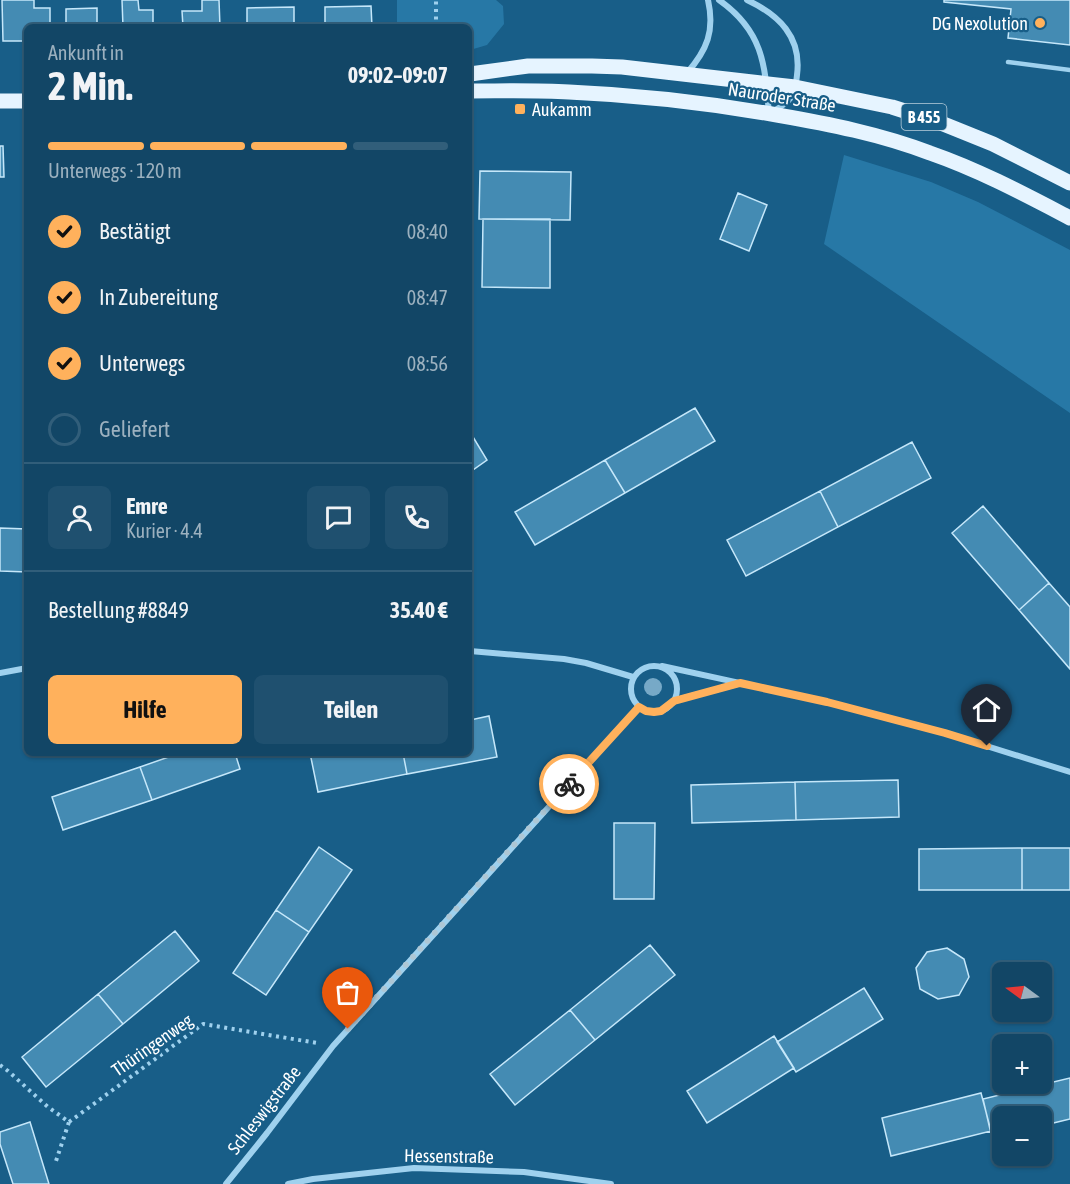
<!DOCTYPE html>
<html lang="de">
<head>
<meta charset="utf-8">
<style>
  body { margin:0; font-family:"Asap Condensed",sans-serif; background:#1f506f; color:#f1f3f6; height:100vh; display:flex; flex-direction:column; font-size:22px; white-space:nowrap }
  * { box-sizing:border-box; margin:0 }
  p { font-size:20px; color:#9cb1bf }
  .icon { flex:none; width:33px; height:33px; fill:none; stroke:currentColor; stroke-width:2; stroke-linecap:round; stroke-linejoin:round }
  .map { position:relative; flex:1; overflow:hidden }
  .sheet { position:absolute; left:24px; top:24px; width:448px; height:732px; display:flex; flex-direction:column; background:#124666; border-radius:9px; box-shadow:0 2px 4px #0004,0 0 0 2px #315e7a }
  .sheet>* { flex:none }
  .needle { width:39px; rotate:285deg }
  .tools { position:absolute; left:992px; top:962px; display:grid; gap:12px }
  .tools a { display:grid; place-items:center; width:60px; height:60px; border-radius:9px; background:#124666; box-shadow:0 2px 4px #0004,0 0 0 2px #315e7a; font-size:30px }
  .pin { position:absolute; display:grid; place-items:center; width:51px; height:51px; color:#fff; margin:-62px -26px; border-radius:50% 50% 50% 0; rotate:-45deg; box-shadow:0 0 6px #0007 }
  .pin .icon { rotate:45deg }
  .courier { position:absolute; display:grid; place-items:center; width:60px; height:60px; margin:-30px; border:4px solid #ffb15c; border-radius:50%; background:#fff; color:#222; box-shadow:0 2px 8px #0007 }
  .headline em { font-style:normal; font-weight:700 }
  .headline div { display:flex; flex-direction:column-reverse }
  .headline { display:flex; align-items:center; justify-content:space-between; height:102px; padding:0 24px }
  h1 { font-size:39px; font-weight:700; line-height:45px }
  .bar { display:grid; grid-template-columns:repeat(4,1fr); gap:9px 6px; align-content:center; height:72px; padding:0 24px }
  .bar i { height:8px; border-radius:4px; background:#315e7a }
  .bar .active { background:#ffb15c }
  .bar p { grid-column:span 4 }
  .line { display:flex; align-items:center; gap:15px; padding:0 24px; border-top:2px solid #315e7a }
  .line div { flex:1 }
  .round { display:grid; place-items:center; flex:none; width:63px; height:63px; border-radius:9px; background:#1f506f }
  ol { padding:0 24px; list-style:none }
  li { display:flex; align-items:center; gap:18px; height:66px }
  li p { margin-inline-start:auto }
  li .icon { padding:6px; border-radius:50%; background:#ffb15c; color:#111; stroke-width:4 }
  li:last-child { color:#9cb1bf }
  li i { width:33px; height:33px; border:3px solid #315e7a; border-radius:50% }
  .primary-button { display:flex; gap:12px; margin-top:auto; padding:12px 24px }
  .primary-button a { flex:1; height:69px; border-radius:9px; background:#ffb15c; color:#111; font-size:24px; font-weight:700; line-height:69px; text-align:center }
  .primary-button a+a { background:#1f506f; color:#f1f3f6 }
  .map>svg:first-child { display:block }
  .green { fill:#2778a6 }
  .building { fill:#448bb3; stroke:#c5e7fa; stroke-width:1.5 }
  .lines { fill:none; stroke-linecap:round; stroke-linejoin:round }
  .path { stroke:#9fd1ee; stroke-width:4; stroke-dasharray:3 4.5; stroke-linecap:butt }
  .lane { stroke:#9fd1ee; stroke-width:4.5 }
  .street { stroke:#9fd1ee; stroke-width:6 }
  .primary { stroke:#e6f4ff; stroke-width:15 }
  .tree { fill:#77a9c7 }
  .done { stroke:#aec7d5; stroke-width:6; stroke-dasharray:0 10.8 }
  .route { stroke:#ffb15c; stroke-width:8 }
  .poi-dot { fill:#ffb15c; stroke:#185e88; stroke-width:2 }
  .labels { text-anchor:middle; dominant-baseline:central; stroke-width:4.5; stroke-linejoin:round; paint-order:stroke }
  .shield { fill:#185e88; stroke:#bacfdb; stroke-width:1.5 }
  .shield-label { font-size:16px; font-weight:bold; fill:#fff }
  .poi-label { font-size:18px; fill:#fff; stroke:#185e88; text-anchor:end }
  .street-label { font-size:18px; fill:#fff; stroke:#185e88 }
</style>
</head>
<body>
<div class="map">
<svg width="1070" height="1184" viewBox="0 0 1070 1184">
  <rect width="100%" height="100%" fill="#185e88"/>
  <!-- green -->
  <path class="green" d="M397,0H496L503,6L504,24L487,45L470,50V27H397Z
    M844,155L931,182L978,202L1070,250V413L824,244Z"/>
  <!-- building -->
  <path class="building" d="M2,0H34V8H50V27H27V41H3Z
    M122,0H138L139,10H153V27H123Z
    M202,0H219L220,27H183L182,11H202Z
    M944,0H1070V45L1008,38L1011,9L944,2Z
    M371,6L372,27H325V7Z
    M294,7V27H247V8Z
    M97,8V27H66V9Z
    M0,146H3L4,177H0Z
    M480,171L571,172L570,220L479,219Z
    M738,193L767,205L749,251L720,239Z
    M483,219H550V288L482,287Z
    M695,408L715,441L625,493L605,460Z
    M470,432L487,460L470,472Z
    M912,442L931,478L838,527L820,491Z
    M605,460L625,493L535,545L515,512Z
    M820,491L838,527L746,576L727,540Z
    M983,506L1049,583L1019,610L952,533Z
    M0,528L27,529V572L0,571Z
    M1049,583L1070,607V669L1019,610Z
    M489,716L497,757L407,774L403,753H470V720Z
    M180,753H235L240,769L152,800L140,767Z
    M310,753H403L407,774L318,792Z
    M140,767L152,800L63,830L52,797Z
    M898,780L899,817L796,820L795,782Z
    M795,782L796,820L692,823L691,785Z
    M614,823H655L654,899H614Z
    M319,847L352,870L309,932L276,910Z
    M1022,848H1070V890H1022Z
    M1022,848V890H919V849Z
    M276,910L309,932L266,995L233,973Z
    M175,931L199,961L123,1024L98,994Z
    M650,945L675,975L595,1040L570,1010Z
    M947,948L964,959L969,977L959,995L938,999L920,989L916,968L927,952Z
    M864,988L883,1019L796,1072L777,1042Z
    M98,994L123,1024L46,1087L22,1057Z
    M570,1010L595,1040L515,1105L490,1074Z
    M774,1036L794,1068L707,1123L687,1091Z
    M1070,1078V1119L1041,1126V1116H1002V1136L992,1138L983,1099Z
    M981,1093L991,1131L891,1156L882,1118Z
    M30,1122L49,1184H13L0,1144V1132Z"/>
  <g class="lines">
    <!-- path -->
    <path class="path" d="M436,27V0
      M0,1065L8,1071L48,1107L69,1122L55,1164
      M69,1122L203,1024L317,1043"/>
    <!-- lane -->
    <path class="lane" d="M1008,62L1070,70"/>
    <!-- street -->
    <path class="street" d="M719,0C763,31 765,64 769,114C775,110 783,106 788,101C795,94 796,84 797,75C802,37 779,15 747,0
      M687,73C707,50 715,31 708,0
      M470,651L564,659L586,663L633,677
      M631 689a23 23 0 1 1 46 0a23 23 0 1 1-46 0Z
      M662,666L827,702L945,733L1070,772
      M0,673L27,668
      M673,701L737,684
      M226,1184L267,1133L333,1046L639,707
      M288,1184L313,1179L414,1168L524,1172L611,1184"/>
    <!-- primary -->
    <path class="primary" d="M470,74L528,66H592L622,67L795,87L892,107L936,121L993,144L1070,183
      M470,91C503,91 536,90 569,92C638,95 708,103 777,115C829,124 880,134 930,153C979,170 1024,194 1070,218
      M0,101H27"/>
  </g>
  <!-- trees -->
  <circle class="tree" cx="653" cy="687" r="9"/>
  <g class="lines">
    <!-- done -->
    <path class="done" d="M348,1029L569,784"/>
    <!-- route -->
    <path class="route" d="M569,784L639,707L646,711L654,712L661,711L674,701L740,683L827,702L945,733L987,746"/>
  </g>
  <!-- markers -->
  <g class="poi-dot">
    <circle cx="1040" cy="23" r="6"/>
    <rect x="514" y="103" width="12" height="12" rx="3"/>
  </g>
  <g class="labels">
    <!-- shield labels -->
    <rect class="shield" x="901.5" y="104" width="45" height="26" rx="4.5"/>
    <g class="shield-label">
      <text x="924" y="117">B 455</text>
    </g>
    <!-- poi labels -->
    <g class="poi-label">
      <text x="1028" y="23">DG Nexolution</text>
      <text x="532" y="109" text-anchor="start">Aukamm</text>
    </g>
    <!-- street labels -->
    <g class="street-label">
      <text transform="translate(782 97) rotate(9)">Nauroder Straße</text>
      <text transform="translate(152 1045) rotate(-35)">Thüringenweg</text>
      <text transform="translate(264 1110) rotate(-52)">Schleswigstraße</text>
      <text transform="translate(449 1156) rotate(1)">Hessenstraße</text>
    </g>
  </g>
</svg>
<div class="tools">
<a><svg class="needle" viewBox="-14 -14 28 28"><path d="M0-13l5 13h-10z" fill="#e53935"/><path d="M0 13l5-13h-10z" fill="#9cb1bf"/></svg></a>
<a>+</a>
<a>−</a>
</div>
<div class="pin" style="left:348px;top:1029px;background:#ea580c"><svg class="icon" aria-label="bag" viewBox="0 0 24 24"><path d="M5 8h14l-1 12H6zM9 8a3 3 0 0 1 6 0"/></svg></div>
<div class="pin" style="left:987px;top:746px;background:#1f2937"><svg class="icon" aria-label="home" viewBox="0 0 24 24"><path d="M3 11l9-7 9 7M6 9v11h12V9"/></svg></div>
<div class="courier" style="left:569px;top:784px"><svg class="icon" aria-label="bike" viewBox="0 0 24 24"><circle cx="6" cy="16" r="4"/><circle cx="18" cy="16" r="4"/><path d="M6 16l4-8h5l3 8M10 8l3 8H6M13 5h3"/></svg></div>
<section class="sheet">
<div class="headline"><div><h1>2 Min.</h1><p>Ankunft in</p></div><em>09:02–09:07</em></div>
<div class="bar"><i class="active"></i><i class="active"></i><i class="active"></i><i></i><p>Unterwegs · 120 m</p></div>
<ol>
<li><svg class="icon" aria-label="check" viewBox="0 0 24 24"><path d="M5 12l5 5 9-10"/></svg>Bestätigt<p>08:40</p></li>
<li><svg class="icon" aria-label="check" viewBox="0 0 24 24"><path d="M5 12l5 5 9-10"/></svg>In Zubereitung<p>08:47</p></li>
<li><svg class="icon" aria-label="check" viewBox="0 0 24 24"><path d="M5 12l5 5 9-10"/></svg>Unterwegs<p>08:56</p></li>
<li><i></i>Geliefert</li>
</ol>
<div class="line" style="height:108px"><a class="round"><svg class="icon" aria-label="person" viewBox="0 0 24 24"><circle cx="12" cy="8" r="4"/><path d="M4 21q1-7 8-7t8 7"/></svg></a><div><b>Emre</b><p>Kurier · 4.4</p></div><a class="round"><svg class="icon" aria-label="chat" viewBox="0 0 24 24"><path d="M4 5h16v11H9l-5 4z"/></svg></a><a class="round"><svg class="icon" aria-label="phone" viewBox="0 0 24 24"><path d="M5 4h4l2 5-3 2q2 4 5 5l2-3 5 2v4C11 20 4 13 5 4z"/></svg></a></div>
<div class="line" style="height:78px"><div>Bestellung #8849</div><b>35.40 €</b></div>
<div class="primary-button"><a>Hilfe</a><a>Teilen</a></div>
</section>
</div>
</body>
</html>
